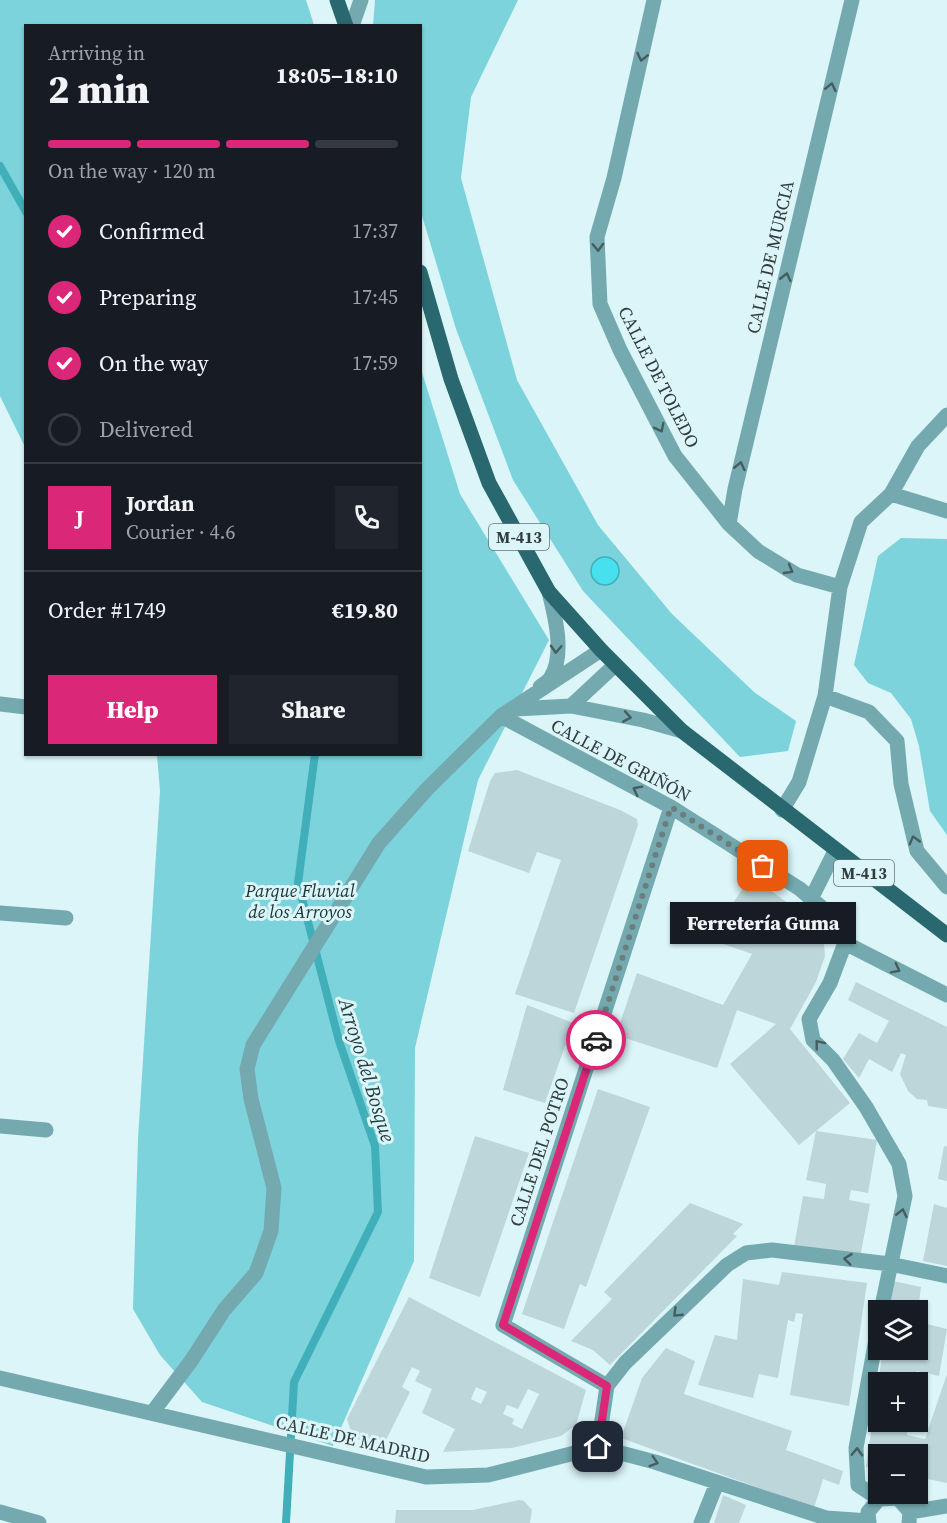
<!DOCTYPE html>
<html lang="en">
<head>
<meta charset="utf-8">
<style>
  body { margin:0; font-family:"Source Serif 4",serif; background:#20242c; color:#f1f3f6; height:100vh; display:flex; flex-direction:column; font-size:22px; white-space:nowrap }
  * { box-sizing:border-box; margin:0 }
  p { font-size:20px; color:#9ea1a6 }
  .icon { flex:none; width:33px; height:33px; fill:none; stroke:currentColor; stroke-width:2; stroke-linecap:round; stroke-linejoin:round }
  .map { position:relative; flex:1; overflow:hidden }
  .details { position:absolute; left:24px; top:24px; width:398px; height:732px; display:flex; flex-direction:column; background:#171b24; border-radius:0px; box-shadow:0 2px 4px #0004 }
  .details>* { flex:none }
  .fabs { position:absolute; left:868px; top:1300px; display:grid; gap:12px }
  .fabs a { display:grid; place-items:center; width:60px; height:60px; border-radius:0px; background:#171b24; box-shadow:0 2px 4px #0004; font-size:30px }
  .pin { position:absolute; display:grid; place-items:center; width:51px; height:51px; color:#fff; margin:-26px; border-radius:12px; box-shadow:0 3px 9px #0006 }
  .courier { position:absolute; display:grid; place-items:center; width:60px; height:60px; margin:-30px; border:4px solid #db2777; border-radius:50%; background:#fff; color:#222; box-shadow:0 2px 8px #0007 }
  .bubble { position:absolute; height:42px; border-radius:0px; background:#171b24; box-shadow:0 2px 4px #0004; font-size:20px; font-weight:800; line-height:42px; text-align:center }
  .headline em { font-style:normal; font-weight:800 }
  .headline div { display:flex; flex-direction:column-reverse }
  .headline { display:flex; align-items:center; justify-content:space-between; height:102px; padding:0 24px }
  h1 { font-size:39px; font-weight:800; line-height:45px }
  .bar { display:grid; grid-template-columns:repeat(4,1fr); gap:9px 6px; align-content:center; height:72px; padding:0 24px }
  .bar i { height:8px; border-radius:4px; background:#363941 }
  .bar .selected { background:#db2777 }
  .bar p { grid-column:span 4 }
  .line { display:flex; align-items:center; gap:15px; padding:0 24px; border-top:2px solid #363941 }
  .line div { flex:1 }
  .round { display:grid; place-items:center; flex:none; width:63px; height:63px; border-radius:0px; background:#20242c }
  ol { padding:0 24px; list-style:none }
  li { display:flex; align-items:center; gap:18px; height:66px }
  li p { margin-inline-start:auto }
  li .icon { padding:6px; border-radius:50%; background:#db2777; color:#fff; stroke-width:4 }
  li:last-child { color:#9ea1a6 }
  li i { width:33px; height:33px; border:3px solid #363941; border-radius:50% }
  .button { display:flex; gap:12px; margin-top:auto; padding:12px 24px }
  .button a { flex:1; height:69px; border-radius:0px; background:#db2777; color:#fff; font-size:24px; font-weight:800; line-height:69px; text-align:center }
  .button a+a { background:#20242c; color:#f1f3f6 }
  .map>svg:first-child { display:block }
  .green { fill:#7cd3dc }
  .water { fill:#46e0ee; stroke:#40afb9; stroke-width:1.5 }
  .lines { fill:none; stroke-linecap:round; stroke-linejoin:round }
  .stream { stroke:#40afb9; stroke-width:8 }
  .building { fill:#bcd6d9; fill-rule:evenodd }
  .minor { stroke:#74aaaf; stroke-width:15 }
  .major { stroke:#29686e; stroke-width:15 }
  .oneway { stroke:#455d5f }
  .done { stroke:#6c7d7e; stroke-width:6; stroke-dasharray:0 10.8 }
  .route { stroke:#db2777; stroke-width:8 }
  .labels { text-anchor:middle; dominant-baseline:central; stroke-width:6; stroke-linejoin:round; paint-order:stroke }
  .shield { fill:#dbf5f8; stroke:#647475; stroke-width:1.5 }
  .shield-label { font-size:16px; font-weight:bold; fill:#313c3d }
  .street-label { font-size:18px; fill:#313c3d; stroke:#dbf5f8 }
  .park-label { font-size:18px; font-style:italic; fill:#1a3336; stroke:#dbf5f8 }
  .water-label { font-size:20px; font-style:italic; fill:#223b3e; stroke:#dbf5f8 }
</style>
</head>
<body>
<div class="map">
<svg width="947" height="1523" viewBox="0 0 947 1523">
  <rect width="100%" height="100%" fill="#dbf5f8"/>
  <!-- green -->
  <path class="green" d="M0,0H306L314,25L26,26L25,447L0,396Z
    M375,0H518L471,97L461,178L517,380L598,525L672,614L754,692L796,721L788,751L740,757L583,591L513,480L456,329L420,209V26H373Z
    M420,366L460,494L549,640L478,780L415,1048L414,1261L333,1446L202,1402L160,1355L133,1309L138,1139L160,791L157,755L420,754Z
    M901,538L947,539V835L930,811L919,746L911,719L891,693L868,683L854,665L878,556Z"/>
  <!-- water -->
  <path class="water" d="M591 571a14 14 0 1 1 28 0a14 14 0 1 1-28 0Z"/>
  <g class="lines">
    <!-- stream -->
    <path class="stream" d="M0,166L26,212
      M286,1523L294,1382L378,1212L375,1146L339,1041L298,883L315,754"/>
  </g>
  <!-- building -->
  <path class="building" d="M517,770L620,810L637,819L638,825L574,1013L515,994L561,860L537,852L529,873L468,851L490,781L495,773Z
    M751,876L823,929L825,956L816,982L790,1029L850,1103L816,1131L877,1140L868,1193L851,1190L849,1200L870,1204L860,1258L794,1247L803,1196L824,1199L826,1184L806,1180L816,1131L799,1145L730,1064L776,1024L737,1010L717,1068L616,1035L637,973L723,1005L752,954L709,939Z
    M856,982L947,1027V1109L928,1106L927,1100L917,1099L908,1091L900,1074L906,1055L901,1053L892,1072L869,1059L859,1078L843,1059L859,1033L877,1043L889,1021L848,1000Z
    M527,1005L573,1023L545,1103L503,1090Z
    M598,1089L650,1107L586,1287L580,1284L564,1329L522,1314Z
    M475,1136L529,1153L480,1297L429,1278Z
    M944,1146L947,1147V1181L938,1179Z
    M690,1203L743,1224L733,1234L737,1236L610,1365L593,1350L571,1341L612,1299L604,1292Z
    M934,1204L947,1208V1266L923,1261Z
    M782,1272L867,1283L849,1406L790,1395L803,1314L796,1313L794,1322L788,1320L778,1378L759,1374L753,1398L698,1385L715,1335L737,1340L743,1279L779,1285Z
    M893,1281L921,1287L918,1311H889Z
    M409,1297L586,1390L576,1425L561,1436L512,1448L443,1452L455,1429L422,1413L432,1389L415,1381L420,1371L412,1367L402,1387L410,1392L383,1446L353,1438L347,1419ZM476,1387L487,1392L481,1404L471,1399ZM528,1389L539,1394L522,1429L512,1424L514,1419L503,1414L507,1405L518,1409Z
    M918,1311L926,1312L923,1323L947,1329L939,1376L917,1371L915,1383H878L883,1350H918Z
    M666,1348L695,1361L684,1394L792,1431L786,1450L843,1471L839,1485L823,1479L814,1508L621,1438L642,1378Z
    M947,1374V1483L918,1477V1455H879V1469L866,1467L878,1383L879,1422H909L907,1435L925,1439Z
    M723,1495L746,1505L739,1523H714Z
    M519,1500L524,1501L532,1510L530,1523H395L396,1510H473Z"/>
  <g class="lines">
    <!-- minor -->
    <path class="minor" d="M654,0L614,178L597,237L600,304L620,350L675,456L729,524L758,551L797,575L840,587
      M352,26L361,0
      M891,494L947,511
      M729,524L735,489L852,0
      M540,687C543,684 549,681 551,677C565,654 555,616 549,592
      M825,696L869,712L897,741L901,784L917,851L947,887
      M0,704L26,707
      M571,706L615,665
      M516,709L571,706L643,720L682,731
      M501,716L671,807L800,889L827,912L845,943L947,995
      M782,810L799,782L825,696L840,587L861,522L891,494L918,446L947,415
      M811,899L835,851
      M0,913L66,918
      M845,943L830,983L809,1019L813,1040L833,1060L866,1107L899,1164L905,1196L881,1311
      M0,1126L46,1130
      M0,1378L426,1477L488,1475L598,1447L655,1462L826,1518L869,1521
      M607,1386L503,1325L671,807
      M152,1413L191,1361L224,1310L256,1273L271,1231L274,1188L251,1099L247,1069L253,1045L379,843L427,789L501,716L601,650
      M598,1447L607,1386L625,1363L727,1265L746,1253L772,1250L890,1264L947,1276
      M879,1499L858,1485L856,1448L879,1323
      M0,1512L39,1523
      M910,1512L947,1506
      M701,1523L717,1483
      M869,1523L868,1512L879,1499L898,1498L910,1512L909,1523"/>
    <!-- major -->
    <path class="major" d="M337,0L346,26
      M420,272L451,379L489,483L549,592L601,650L682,731L947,935"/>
  </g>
  <!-- one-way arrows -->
  <defs><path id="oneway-chevron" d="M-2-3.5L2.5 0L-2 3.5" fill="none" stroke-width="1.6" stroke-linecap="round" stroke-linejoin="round" transform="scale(1.5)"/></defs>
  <g class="oneway">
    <use href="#oneway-chevron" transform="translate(642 57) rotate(103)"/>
    <use href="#oneway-chevron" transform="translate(831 87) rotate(-77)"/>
    <use href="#oneway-chevron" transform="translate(598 247) rotate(88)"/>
    <use href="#oneway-chevron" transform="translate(786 277) rotate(-77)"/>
    <use href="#oneway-chevron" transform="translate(660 428) rotate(63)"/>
    <use href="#oneway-chevron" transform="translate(740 466) rotate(-77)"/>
    <use href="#oneway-chevron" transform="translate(789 570) rotate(30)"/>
    <use href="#oneway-chevron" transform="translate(556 649) rotate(93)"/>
    <use href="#oneway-chevron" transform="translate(627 717) rotate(10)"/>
    <use href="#oneway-chevron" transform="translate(637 790) rotate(-153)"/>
    <use href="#oneway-chevron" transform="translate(914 840) rotate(-106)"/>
    <use href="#oneway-chevron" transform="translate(896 969) rotate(27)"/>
    <use href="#oneway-chevron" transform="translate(819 1044) rotate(-128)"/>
    <use href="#oneway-chevron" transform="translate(902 1213) rotate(-77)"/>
    <use href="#oneway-chevron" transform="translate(848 1259) rotate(-173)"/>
    <use href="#oneway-chevron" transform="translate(677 1313) rotate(136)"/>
    <use href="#oneway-chevron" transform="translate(857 1452) rotate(-88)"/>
    <use href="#oneway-chevron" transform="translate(654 1462) rotate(17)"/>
  </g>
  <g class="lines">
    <!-- done -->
    <path class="done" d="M596,1040L671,807L763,866"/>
    <!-- route -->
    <path class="route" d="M596,1040L503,1325L607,1386L598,1447"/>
  </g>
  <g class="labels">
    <!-- shield labels -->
    <g class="shield">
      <rect x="489" y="524" width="60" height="26" rx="4.5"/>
      <rect x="834" y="860" width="60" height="26" rx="4.5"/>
    </g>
    <g class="shield-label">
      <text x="519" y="537">M-413</text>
      <text x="864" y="873">M-413</text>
    </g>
    <!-- street labels -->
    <g class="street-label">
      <text transform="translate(770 257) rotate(-77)">CALLE DE MURCIA</text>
      <text transform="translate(659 377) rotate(63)">CALLE DE TOLEDO</text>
      <text transform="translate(621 760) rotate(28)">CALLE DE GRIÑÓN</text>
      <text transform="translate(539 1152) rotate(-72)">CALLE DEL POTRO</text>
      <text transform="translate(353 1439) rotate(13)">CALLE DE MADRID</text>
    </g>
    <!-- park labels -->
    <g class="park-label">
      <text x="300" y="890">Parque Fluvial<tspan x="300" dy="21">de los Arroyos</tspan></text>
    </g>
    <!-- water labels -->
    <g class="water-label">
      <text transform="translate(367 1070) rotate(73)">Arroyo del Bosque</text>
    </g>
  </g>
</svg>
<div class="fabs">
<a><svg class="icon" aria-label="layers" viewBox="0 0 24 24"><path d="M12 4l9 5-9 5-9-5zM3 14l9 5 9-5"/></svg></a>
<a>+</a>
<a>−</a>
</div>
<div class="pin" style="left:763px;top:866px;background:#ea580c"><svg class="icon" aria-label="bag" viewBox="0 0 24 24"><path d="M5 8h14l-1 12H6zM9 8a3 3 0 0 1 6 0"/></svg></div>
<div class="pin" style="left:598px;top:1447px;background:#1f2937"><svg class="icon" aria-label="home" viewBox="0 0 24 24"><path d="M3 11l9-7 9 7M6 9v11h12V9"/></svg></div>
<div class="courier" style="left:596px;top:1040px"><svg class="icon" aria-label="car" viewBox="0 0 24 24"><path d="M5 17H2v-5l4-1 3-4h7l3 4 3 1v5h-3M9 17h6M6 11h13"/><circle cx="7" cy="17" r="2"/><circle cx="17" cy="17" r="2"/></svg></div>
<div class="bubble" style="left:670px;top:902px;width:186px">Ferretería Guma</div>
<section class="details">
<div class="headline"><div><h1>2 min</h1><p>Arriving in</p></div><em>18:05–18:10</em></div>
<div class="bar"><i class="selected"></i><i class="selected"></i><i class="selected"></i><i></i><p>On the way · 120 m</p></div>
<ol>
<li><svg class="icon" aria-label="check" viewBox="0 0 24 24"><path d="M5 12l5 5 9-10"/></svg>Confirmed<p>17:37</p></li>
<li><svg class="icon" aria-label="check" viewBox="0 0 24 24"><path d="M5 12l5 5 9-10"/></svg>Preparing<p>17:45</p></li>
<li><svg class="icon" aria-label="check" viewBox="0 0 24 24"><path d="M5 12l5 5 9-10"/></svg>On the way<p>17:59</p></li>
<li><i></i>Delivered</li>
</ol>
<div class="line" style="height:108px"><b class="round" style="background:#db2777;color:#fff">J</b><div><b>Jordan</b><p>Courier · 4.6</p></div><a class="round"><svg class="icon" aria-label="phone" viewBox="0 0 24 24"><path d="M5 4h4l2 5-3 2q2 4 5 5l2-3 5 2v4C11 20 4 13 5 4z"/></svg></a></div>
<div class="line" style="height:78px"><div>Order #1749</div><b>€19.80</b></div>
<div class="button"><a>Help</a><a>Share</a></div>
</section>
</div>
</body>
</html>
